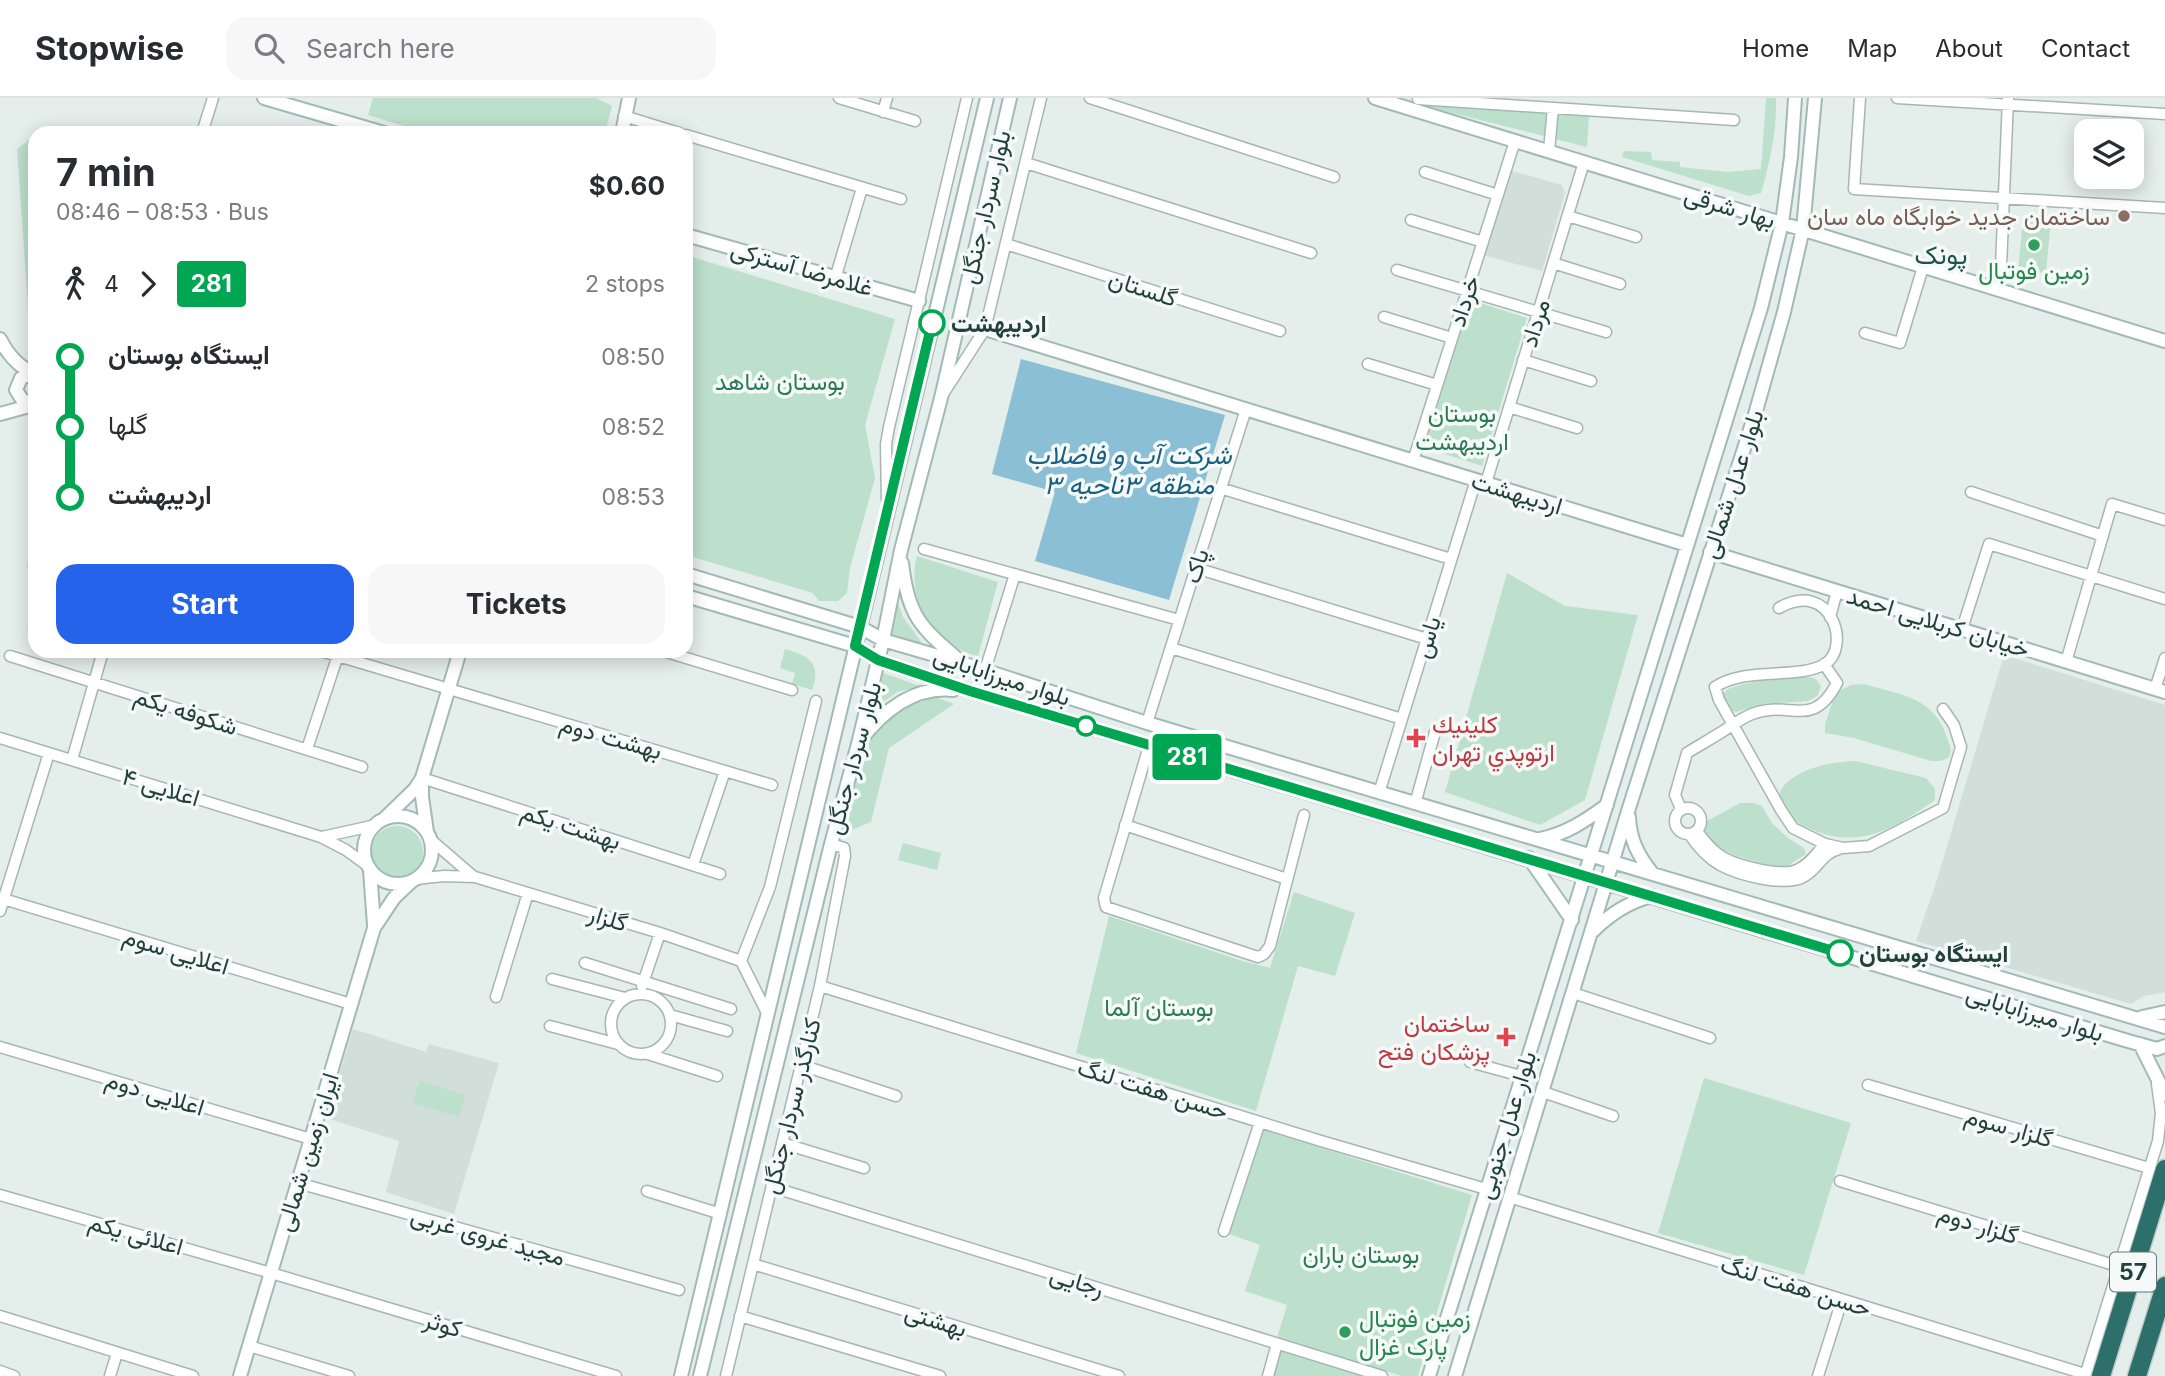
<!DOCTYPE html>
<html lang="en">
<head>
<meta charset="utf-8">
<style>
	:root { --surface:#fff; --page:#f7f7f7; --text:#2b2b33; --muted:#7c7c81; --line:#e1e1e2; --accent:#2563eb }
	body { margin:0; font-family:Inter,Vazirmatn,sans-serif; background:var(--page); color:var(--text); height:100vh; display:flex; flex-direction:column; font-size:26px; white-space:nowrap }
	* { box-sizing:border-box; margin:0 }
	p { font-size:23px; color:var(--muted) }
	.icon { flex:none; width:38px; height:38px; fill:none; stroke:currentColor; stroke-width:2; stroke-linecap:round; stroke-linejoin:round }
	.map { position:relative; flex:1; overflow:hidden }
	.sheet { position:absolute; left:28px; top:28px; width:665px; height:532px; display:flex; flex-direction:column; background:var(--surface); border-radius:21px; box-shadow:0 4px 18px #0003 }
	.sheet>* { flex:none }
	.badge { padding:0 14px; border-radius:5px; font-size:24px; line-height:46px }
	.buttons { position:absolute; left:2074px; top:21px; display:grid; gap:14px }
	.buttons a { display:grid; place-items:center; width:70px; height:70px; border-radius:14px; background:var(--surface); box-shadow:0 4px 18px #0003; font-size:35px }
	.map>.badge { position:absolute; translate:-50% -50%; box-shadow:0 0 0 4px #fff }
	.legs { display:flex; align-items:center; gap:10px; height:77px; padding:0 28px; font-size:23px }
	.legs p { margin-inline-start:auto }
	.summary { display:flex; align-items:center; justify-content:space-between; height:119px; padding:0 28px }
	h1 { font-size:38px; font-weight:700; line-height:52px }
	.action { display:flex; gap:14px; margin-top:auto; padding:14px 28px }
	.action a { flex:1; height:80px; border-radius:21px; background:var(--accent); color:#fff; font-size:28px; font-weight:700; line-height:80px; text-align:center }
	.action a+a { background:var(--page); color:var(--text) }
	ul { padding:0 28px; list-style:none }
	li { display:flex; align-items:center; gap:24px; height:70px; font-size:26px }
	li i { display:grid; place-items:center; width:10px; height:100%; margin:0 9px; background:currentColor }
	li i::after { content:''; width:18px; height:18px; margin:-9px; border:5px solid; border-radius:50%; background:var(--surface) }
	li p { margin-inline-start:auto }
	li:first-child i { background:linear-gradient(#0000 50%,currentColor 0) }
	li:last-child i { background:linear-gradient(currentColor 50%,#0000 0) }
	header { display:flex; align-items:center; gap:42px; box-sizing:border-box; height:98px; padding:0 35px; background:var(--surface); border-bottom:2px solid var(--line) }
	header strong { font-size:33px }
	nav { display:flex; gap:38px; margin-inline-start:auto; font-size:24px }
	.search { width:490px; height:63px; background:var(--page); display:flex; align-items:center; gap:18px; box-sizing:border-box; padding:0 24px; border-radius:21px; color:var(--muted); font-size:26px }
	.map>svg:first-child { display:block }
</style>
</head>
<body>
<header>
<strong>Stopwise</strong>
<div class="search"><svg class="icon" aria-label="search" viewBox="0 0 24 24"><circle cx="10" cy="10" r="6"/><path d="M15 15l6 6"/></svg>Search here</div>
<nav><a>Home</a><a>Map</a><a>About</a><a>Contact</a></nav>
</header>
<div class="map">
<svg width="2165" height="1278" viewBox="0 0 2165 1278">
	<rect width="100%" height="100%" fill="#e4eeeb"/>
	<path fill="#d2deda" d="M1512,73L1562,87L1565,95L1542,173L1483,157L1506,79Z
		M2004,557L2165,607V894L2144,898L2131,906L1916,843L1937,782Z
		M353,931L426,954L429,946L499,965L454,1116L386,1094L399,1043L326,1020Z"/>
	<path fill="#bce0cb" d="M373,0H596L612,8L605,35H427L368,17Z
		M1766,0H1776C1777,32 1770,64 1761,95L1749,98L1622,59L1624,53L1651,54L1652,62L1680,64V69L1728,74L1761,71Z
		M1427,5L1589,17L1587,49L1425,8Z
		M29,42L35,44V253L31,251L17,51Z
		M2023,119L2051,120L2046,175L2018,174Z
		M686,157L895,221L865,327L875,380L850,470L847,495L838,503H819L813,495L686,457Z
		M1471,202L1527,220L1482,368L1423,349Z
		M917,458L998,484L978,558C935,548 905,502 917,458Z
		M1507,475L1565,508L1638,517L1585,702L1540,727L1445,694Z
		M897,502L903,519L925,549L889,540Z
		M785,551C809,558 822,565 812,592L792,586L795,575L780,570Z
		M883,575L920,588L897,594L872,612Z
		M1799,579C1809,579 1817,578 1821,589L1817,598L1808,603L1765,606L1736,614L1730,612L1723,600L1724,595L1728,591L1740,587L1773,580Z
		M1864,586C1900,597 1934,598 1947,640C1950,648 1953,653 1948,660L1940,663H1931L1854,640L1825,635V627L1835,595L1851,587Z
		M935,599L954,606L889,650L871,724L844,735L864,647L887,621L905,609Z
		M1855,663L1926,680L1935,691V702C1896,729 1861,752 1813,732C1793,723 1789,719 1778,700C1785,671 1831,664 1855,663Z
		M1740,705H1754L1762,708L1772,725L1788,740L1804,750L1806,756L1784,770C1764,766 1705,754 1702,731L1707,723Z
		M371 754a26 26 0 1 1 52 0a26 26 0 1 1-52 0Z
		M903,745L941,755L937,772L898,762Z
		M1294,794L1355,815L1335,878L1298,868L1256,1013L1076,955L1109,818L1239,862L1270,870Z
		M1704,980L1851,1025L1804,1177L1658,1135Z
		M420,983L465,997L459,1019L412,1005Z
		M1264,1032L1472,1097L1418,1278H1402L1277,1240L1287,1207L1245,1193L1260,1147L1229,1136Z
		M1280,1251L1367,1278H1272Z"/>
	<path fill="#8abfd5" d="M1021,261L1225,317L1169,502L1035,463L1055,394L992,376Z"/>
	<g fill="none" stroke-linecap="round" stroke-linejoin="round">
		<defs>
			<path id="street" d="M839,0L915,23
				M1090,0L1334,79
				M1860,0L1854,91L2165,110
				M1897,0L2165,16
				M1418,1L1734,22
				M883,14L887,0
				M624,18L679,35
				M202,35L213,0
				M686,37L901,101
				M1549,53L1553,10
				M1026,65L1311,155
				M1425,74L1498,97
				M1568,118L1636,139
				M1411,122L1483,144
				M1006,146L1280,233
				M1553,165L1620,186
				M1397,172L1606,234
				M835,181L862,90
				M2000,193L2008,1
				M1384,219L1452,240
				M1865,235L1900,245L1923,169
				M1523,262L1591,283
				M1368,266L1437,287
				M943,296L985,231L1041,0
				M1509,309L1577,330
				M1413,363L1515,43
				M1486,385L1584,64
				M1220,390L1451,461
				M1971,394L2103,438
				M887,403L886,346L889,329L967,0
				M924,451L1179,522
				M34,468H35
				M1196,470L1427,541
				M1779,510C1831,480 1852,549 1825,566C1798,582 1747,568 1715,589L1719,602L1781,712L1793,730L1825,746L1843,750L1869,748L1943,710L1961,649L1954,627L1943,611
				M1830,519L1837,493
				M1962,531L1989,446L2165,501
				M1171,550L1402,621
				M321,553L772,687
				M663,553L792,592
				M10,558L362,669
				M2066,564L2112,406L2165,422
				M987,566L1015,476
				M2155,591L2165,560
				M1147,625L1246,311
				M0,640L321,739L346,752L368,768
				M1149,648L1104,800L1106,809L1258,859L1264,856L1270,848L1304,717
				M307,651L339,554
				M72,662L103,553
				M422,680L720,776
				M1379,695L1476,382
				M1415,706L1435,634
				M1675 723a13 13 0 1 1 26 0a13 13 0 1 1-26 0Z
				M1681,711L1675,697L1687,655C1696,649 1706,644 1715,638C1728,631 1739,621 1752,616C1790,601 1812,633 1837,585L1824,566
				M1125,727L1287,781
				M1697,733C1704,743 1712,753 1724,760C1739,768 1781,779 1797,772C1809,767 1817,755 1825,746
				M1689,736C1697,748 1706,759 1720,767C1739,777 1786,790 1805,778C1820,769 1821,756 1839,751
				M322,739L376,727
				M430,741L474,779
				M693,767L725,673
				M415,781L444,778L475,779L660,835L741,863
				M0,800L351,906
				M0,813L49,655
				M585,865L731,911
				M552,881L625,900
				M642,888L660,835
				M820,888L1321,1043L1486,1091
				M1573,895L1710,940
				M611 926a30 30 0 1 1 60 0a30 30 0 1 1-60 0Z
				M496,899L528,795
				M670,917L727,933
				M768,917L741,863L770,789L816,603
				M550,928L618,946
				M0,949L311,1041
				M648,956L717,978
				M1470,964L1521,978
				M801,967L896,998
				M1868,987L2149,1070
				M1543,994L1613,1018
				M782,1045L864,1070
				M1840,1083L2117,1168
				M298,1085L679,1192
				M772,1089L1382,1278
				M647,1093L721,1116
				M0,1097L271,1175L616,1278
				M1509,1099L2085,1276
				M1224,1133L1260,1024
				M753,1166L1119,1278
				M0,1218L193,1278
				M740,1218L940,1278
				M249,1248L349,1278
				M0,1273L14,1278
				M110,1278L117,1255
				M726,1278L820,888L845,758L844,750L831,746
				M1268,1278L1277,1246
				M1818,1278L1842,1202
				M2085,1278L2158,1043L2161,1015L2157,986"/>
			<path id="secondary" d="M264,0L384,35
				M1375,0L2165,243
				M622,35L629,0
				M686,137L919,203
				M985,231L1687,447
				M0,241C8,257 18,269 35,276
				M35,279L29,277L21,280L16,292L23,303L35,304
				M0,316L33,307
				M1710,454L2165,594
				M902,465C908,518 920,529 959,562
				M686,476L860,529L883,542L962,565L1147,625L2165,929
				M686,498L855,548L878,562L970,593L2128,943L2157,951L2165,948
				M860,643C883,613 913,588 953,592
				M422,681V699L427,734
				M364 752a34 34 0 1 1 68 0a34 34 0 1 1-68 0Z
				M1629,719C1630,742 1638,757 1652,775
				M384,721L415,691L422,680L460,553
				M1540,741C1566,736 1585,723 1607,707
				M1529,760L1572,822
				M370,772L374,827
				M1593,833C1610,816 1628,804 1652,798
				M2142,919L2165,914
				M2140,946L2165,996
				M240,1278L374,830L394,800L412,783
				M681,1278L987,0
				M700,1278L831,746L858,646L883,542L901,452L941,300L1010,0
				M1429,1278C1538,922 1652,566 1761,210L1782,125L1791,59L1795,0
				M1455,1278L1629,710L1756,313L1784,214L1803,131L1815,0"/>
			<path id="highway" d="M2101,1278L2165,1071
				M2137,1278L2165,1188"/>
		</defs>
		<use href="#street" stroke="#a6b7b3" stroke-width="13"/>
		<use href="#secondary" stroke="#a2bab5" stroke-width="16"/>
		<use href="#highway" stroke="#c1cac9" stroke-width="21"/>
		<use href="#street" stroke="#fff" stroke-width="10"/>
		<use href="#secondary" stroke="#fff" stroke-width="12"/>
		<use href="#highway" stroke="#2c6f6b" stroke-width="18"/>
	</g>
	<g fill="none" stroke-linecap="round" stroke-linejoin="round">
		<defs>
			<path id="line-1" d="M932,225L855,548L878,562L970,593L1840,855"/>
		</defs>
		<use href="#line-1" stroke="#fff" stroke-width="16"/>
		<use href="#line-1" stroke="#00a651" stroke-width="10"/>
	</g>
	<circle fill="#8d6e63" stroke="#f5faf8" stroke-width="2.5" cx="2124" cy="118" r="7"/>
	<g fill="#2e9e5b" stroke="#f5faf8" stroke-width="2.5">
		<circle cx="2034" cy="147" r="7"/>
		<circle cx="1345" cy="1234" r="7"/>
	</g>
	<g fill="#fff" stroke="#00a651" stroke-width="3.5">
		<circle cx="932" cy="225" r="12"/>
		<circle cx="1086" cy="628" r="9"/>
		<circle cx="1840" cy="855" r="12"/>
	</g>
	<g fill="#e0444e" stroke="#f5faf8" stroke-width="2.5">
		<path d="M1412.5 629.5h7v7h7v7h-7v7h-7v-7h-7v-7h7z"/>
		<path d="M1502.5 928.5h7v7h7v7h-7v7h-7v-7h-7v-7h7z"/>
	</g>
	<g text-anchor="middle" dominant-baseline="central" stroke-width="7" stroke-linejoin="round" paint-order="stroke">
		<rect fill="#f5faf8" stroke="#617875" stroke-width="2" x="2110" y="1154.5" width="46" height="39" rx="5"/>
		<g font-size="23" font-weight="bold" fill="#22413d">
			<text x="2133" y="1174">57</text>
		</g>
		<g font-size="24" fill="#22413d" stroke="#f5faf8">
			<text transform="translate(985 109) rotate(-77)">بلوار سردار جنگل</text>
			<text transform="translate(1730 109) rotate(17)">بهار شرقی</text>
			<text transform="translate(802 170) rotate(16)">غلامرضا آسترکی</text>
			<text transform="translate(1143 190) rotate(18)">گلستان</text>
			<text transform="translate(1464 203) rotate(-72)">خرداد</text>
			<text transform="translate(1535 225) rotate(-73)">مرداد</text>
			<text transform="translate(1732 386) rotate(-72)">بلوار عدل شمالی</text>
			<text transform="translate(1517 395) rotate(17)">اردیبهشت</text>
			<text transform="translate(1196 468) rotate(-73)">پاک</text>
			<text transform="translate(1938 524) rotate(17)">خیابان کربلایی احمد</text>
			<text transform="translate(1427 539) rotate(-73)">یاس</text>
			<text transform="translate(1002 578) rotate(18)">بلوار میرزابابایی</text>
			<text transform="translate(186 613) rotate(18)">شکوفه یکم</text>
			<text transform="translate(611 639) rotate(16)">بهشت دوم</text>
			<text transform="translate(853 660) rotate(-75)">بلوار سردار جنگل</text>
			<text transform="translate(161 689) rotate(17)">اعلایی ۴</text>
			<text transform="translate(571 728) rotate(18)">بهشت یکم</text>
			<text transform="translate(608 820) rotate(17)">گلزار</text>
			<text transform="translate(176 853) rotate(17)">اعلایی سوم</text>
			<text transform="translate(2035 915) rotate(17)">بلوار میرزابابایی</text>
			<text transform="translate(1153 991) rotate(17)">حسن هفت لنگ</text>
			<text transform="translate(155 995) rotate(17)">اعلایی دوم</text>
			<text transform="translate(791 1008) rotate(-76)">کنارگذر سردار جنگل</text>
			<text transform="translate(1506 1027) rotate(-73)">بلوار عدل جنوبی</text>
			<text transform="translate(2009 1029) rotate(16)">گلزار سوم</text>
			<text transform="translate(307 1054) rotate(-73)">ایران زمین شمالی</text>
			<text transform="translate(1978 1126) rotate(17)">گلزار دوم</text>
			<text transform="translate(136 1136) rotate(16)">اعلائی یکم</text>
			<text transform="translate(488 1138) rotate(16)">مجید غروی غربی</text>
			<text transform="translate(1077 1183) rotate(17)">رجایی</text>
			<text transform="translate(1796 1188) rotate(17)">حسن هفت لنگ</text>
			<text transform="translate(936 1222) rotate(17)">بهشتی</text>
			<text transform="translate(443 1226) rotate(17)">کوثر</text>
		</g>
		<g font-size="24" fill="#785e54" stroke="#f5faf8" text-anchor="end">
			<text x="2110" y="118">ساختمان جدید خوابگاه ماه سان</text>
		</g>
		<g font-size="24" fill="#27864d" stroke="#f5faf8">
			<text x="2034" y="172">زمین فوتبال</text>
			<text x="1359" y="1220" text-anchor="start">زمین فوتبال<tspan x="1359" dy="28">پارک غزال</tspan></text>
		</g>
		<g font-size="24" font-weight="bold" fill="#22413d" stroke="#f5faf8" text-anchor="start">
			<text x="951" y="225">اردیبهشت</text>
			<text x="1859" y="855">ایستگاه بوستان</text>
		</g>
		<g font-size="24" fill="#2a7a55" stroke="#f5faf8">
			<text x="780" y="283">بوستان شاهد</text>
			<text x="1462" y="315">بوستان<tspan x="1462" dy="28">اردیبهشت</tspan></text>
			<text x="1159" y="909">بوستان آلما</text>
			<text x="1361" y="1156">بوستان باران</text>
		</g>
		<g font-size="24" fill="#be3a42" stroke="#f5faf8" text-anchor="start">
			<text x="1432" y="626">كلينيك<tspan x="1432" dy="28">ارتوپدي تهران</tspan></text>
			<text x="1490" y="925" text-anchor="end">ساختمان<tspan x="1490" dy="28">پزشکان فتح</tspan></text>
		</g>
		<g font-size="26" fill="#1d544f" stroke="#f5faf8">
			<text x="1941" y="156">پونک</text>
		</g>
		<g font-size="26" font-style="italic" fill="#186081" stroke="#f5faf8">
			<text x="1129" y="356">شرکت آب و فاضلاب<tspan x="1129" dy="30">منطقه ۳ناحیه ۳</tspan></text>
		</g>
	</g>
</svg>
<div class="buttons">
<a><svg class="icon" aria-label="layers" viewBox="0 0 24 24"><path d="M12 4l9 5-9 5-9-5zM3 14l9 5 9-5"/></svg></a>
</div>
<b class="badge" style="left:1187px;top:659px;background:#00a651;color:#fff">281</b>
<section class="sheet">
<div class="summary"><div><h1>7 min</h1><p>08:46 – 08:53 · Bus</p></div><b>$0.60</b></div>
<div class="legs"><svg class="icon" aria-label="walk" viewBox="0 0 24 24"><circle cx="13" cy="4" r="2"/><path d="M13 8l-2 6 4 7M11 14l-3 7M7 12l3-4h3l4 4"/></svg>4<svg class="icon" aria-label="forward" viewBox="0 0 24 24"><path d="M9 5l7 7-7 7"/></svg><b class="badge" style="background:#00a651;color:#fff">281</b><p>2 stops</p></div>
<ul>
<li><i style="color:#00a651"></i><b>ایستگاه بوستان</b><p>08:50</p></li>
<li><i style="color:#00a651"></i><span>گلها</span><p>08:52</p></li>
<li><i style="color:#00a651"></i><b>اردیبهشت</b><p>08:53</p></li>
</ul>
<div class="action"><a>Start</a><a>Tickets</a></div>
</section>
</div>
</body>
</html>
